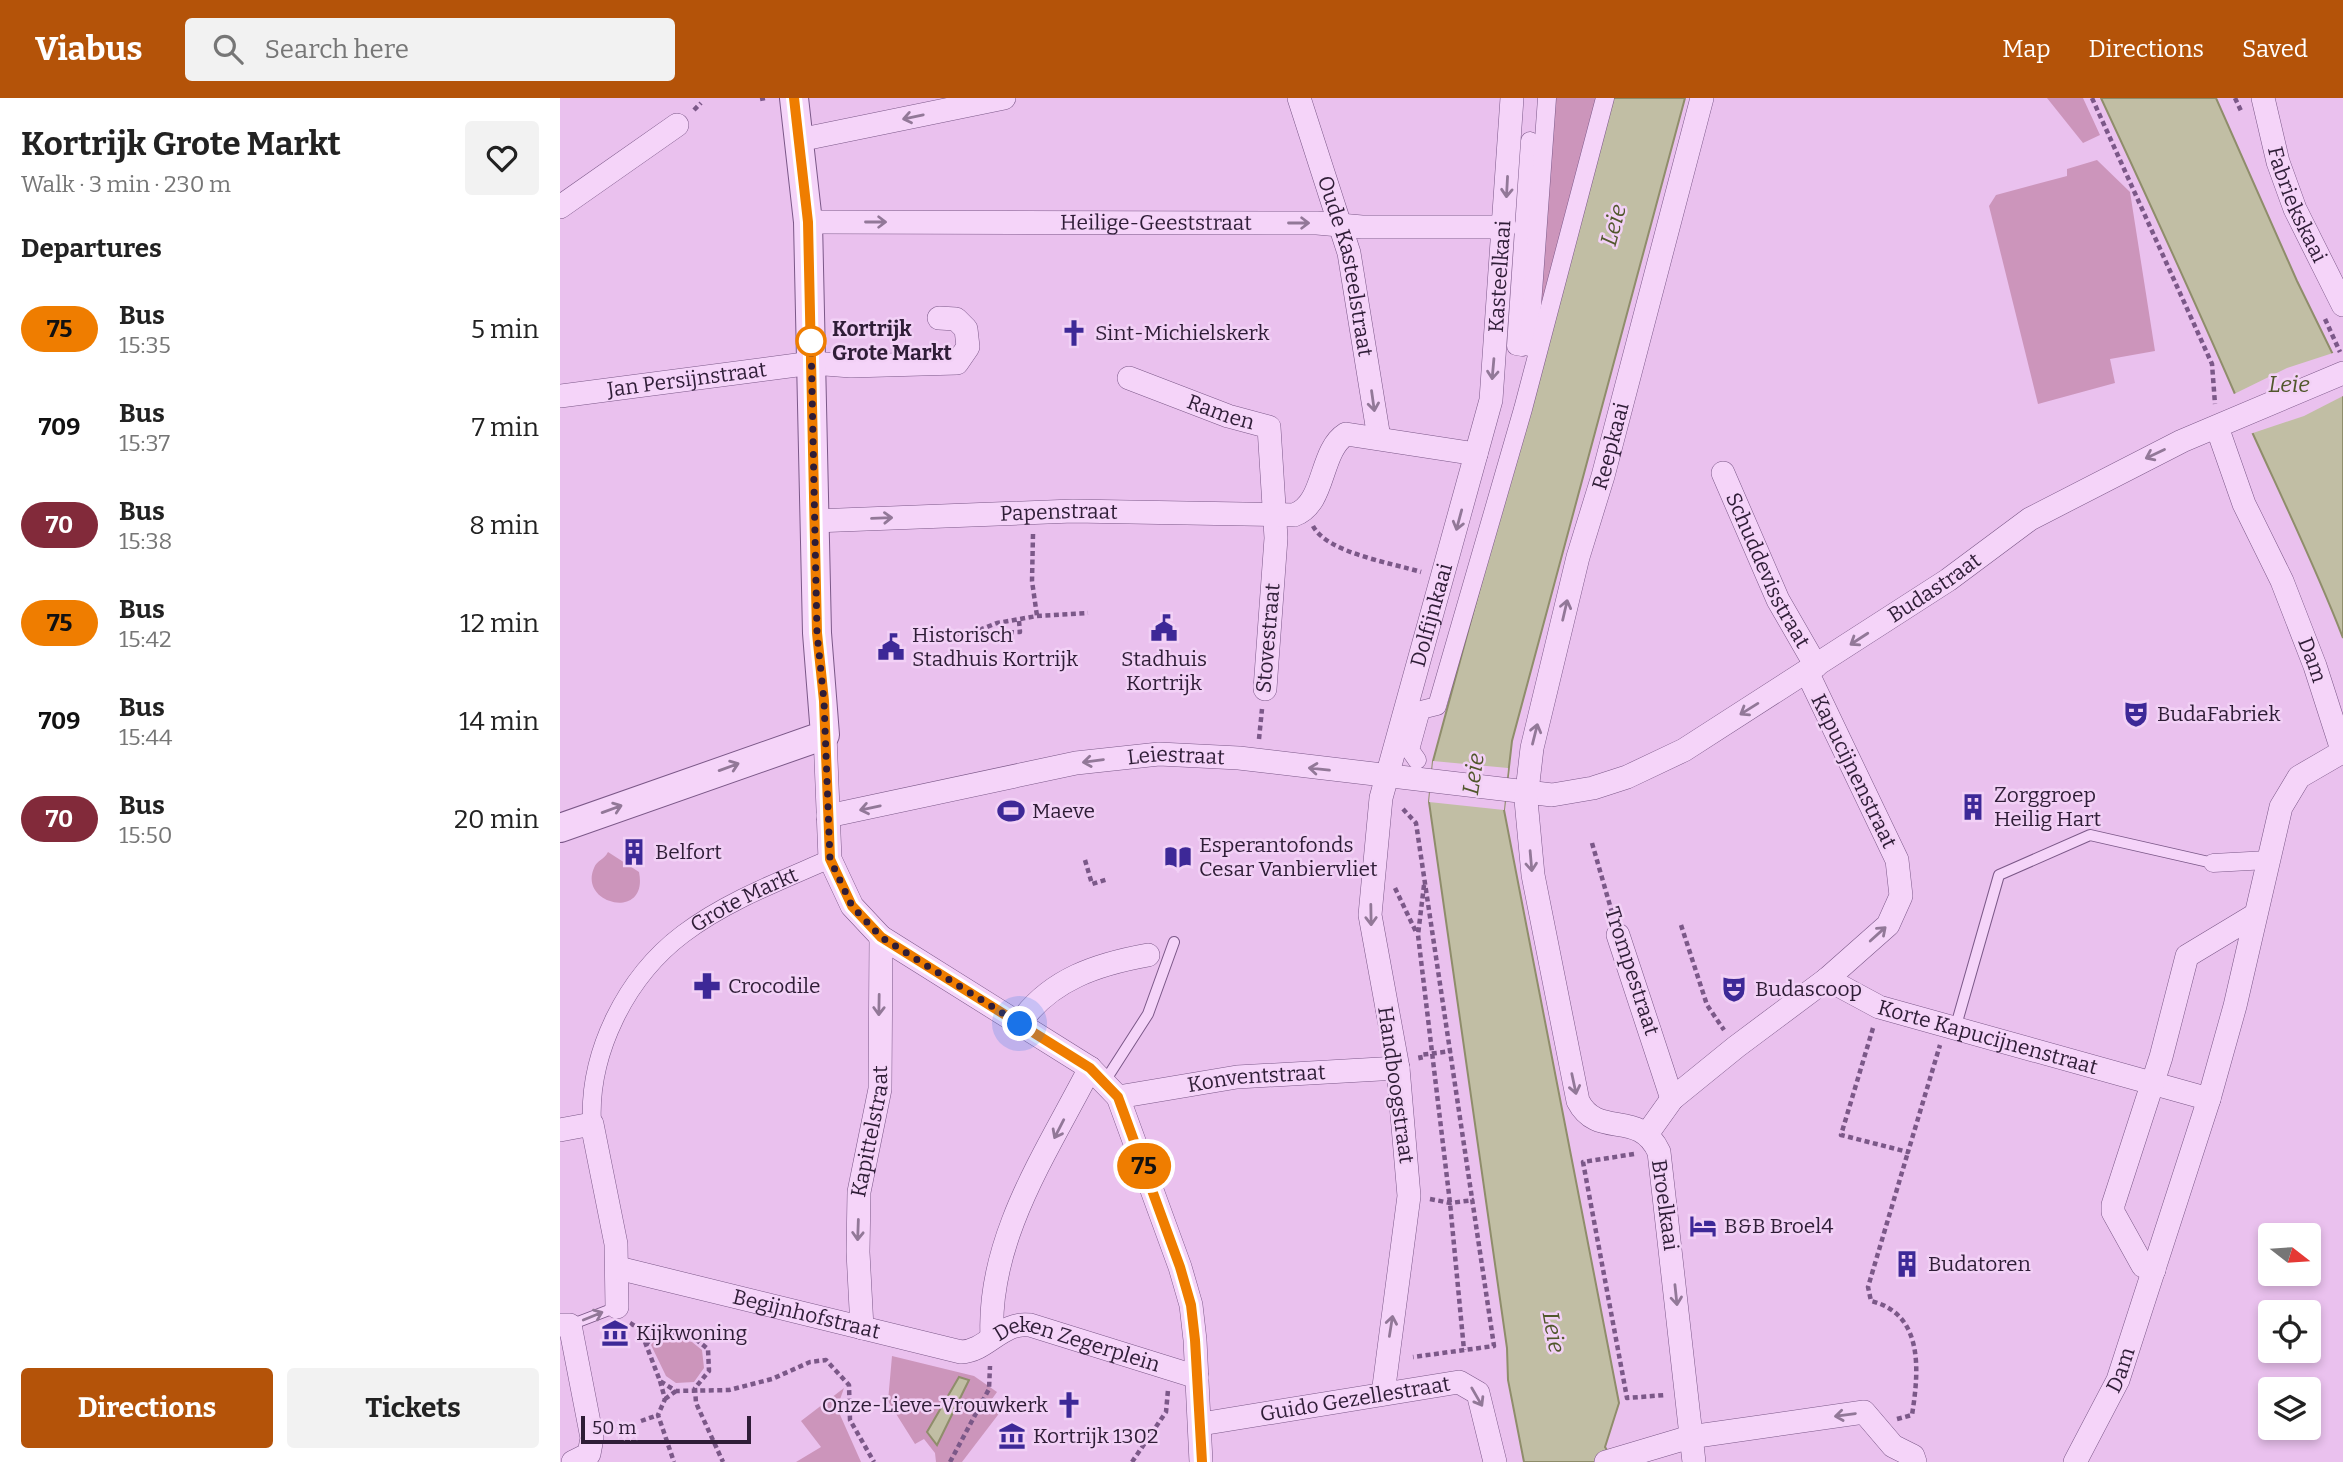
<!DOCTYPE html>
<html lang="en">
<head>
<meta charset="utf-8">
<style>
	:root { --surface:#fff; --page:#f2f2f2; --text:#222; --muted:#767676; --accent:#b45309 }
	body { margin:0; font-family:Bitter,serif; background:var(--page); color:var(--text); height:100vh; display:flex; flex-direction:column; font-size:26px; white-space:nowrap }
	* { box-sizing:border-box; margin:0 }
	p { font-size:23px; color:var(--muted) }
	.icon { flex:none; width:38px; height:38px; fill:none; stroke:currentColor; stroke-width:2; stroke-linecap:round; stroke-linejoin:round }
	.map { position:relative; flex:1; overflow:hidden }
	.panel { display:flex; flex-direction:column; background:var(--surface); width:560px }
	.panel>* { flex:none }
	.badge { padding:0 14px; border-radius:23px; font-size:24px; line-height:46px }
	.needle { width:46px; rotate:107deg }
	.tools { position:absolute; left:1698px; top:1125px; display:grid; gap:14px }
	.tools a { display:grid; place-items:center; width:63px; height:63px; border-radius:7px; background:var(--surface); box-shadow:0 4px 10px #0003; font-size:35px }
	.scale { position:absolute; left:21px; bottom:18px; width:170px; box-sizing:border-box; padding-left:7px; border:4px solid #2f1d37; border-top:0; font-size:19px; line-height:24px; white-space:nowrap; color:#2f1d37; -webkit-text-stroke:5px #f2d1f6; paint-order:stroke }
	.you { position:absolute; width:35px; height:35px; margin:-18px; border:5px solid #fff; border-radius:50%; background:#1a73e8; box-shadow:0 0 0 10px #1a73e833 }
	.map>.badge { position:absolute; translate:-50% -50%; box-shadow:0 0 0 4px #fff }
	h2 { padding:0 21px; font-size:26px; line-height:63px }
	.round { display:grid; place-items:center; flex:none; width:74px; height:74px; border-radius:7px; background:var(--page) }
	.headline { display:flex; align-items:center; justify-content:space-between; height:119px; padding:0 21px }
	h1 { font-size:33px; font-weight:700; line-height:52px }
	.primary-button { display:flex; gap:14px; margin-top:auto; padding:14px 21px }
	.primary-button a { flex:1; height:80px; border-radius:7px; background:var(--accent); color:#fff; font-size:28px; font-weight:700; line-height:80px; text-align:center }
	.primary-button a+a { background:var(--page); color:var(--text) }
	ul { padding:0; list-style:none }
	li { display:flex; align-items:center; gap:21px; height:98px; padding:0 21px }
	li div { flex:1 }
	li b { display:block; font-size:26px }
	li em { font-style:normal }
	li .badge { min-width:77px; font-weight:700; text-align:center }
	header { display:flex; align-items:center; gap:42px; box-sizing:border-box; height:98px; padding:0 35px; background:var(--accent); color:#fff }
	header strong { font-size:33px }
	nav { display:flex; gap:38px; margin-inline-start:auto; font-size:24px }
	.search { width:490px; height:63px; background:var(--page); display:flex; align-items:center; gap:18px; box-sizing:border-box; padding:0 24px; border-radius:7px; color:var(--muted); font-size:26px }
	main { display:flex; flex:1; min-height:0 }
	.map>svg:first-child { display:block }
</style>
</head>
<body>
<header>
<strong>Viabus</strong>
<div class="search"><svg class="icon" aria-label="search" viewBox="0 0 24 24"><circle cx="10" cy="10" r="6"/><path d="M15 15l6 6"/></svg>Search here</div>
<nav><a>Map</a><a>Directions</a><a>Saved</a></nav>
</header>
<main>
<section class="panel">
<div class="headline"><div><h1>Kortrijk Grote Markt</h1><p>Walk · 3 min · 230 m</p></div><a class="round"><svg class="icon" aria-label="heart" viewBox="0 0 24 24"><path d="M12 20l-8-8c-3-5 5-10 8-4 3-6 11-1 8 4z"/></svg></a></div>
<h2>Departures</h2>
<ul>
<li><span class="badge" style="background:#ef7d00;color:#111">75</span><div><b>Bus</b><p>15:35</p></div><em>5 min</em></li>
<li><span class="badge" style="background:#fff;color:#111">709</span><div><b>Bus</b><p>15:37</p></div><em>7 min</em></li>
<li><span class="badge" style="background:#822a3a;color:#fff">70</span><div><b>Bus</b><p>15:38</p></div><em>8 min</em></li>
<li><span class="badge" style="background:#ef7d00;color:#111">75</span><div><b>Bus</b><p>15:42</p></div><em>12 min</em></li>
<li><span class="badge" style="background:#fff;color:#111">709</span><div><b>Bus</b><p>15:44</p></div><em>14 min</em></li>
<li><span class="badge" style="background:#822a3a;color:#fff">70</span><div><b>Bus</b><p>15:50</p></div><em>20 min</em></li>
</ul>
<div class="primary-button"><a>Directions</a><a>Tickets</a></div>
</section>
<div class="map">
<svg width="1783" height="1364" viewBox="0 0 1783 1364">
	<rect width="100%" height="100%" fill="#eac1ee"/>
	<path fill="#cc95bb" d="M988,0H1041L975,246Z
		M1487,0H1523L1540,37L1523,45Z
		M1537,62L1570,94L1595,253L1550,261L1555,285L1478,306L1429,108L1436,97L1507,78V71Z
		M48,754L79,774C89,823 18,807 34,770C37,762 44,762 48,754Z
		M99,1237L132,1244L142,1252L144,1270L134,1284L116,1285L106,1278L91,1247Z
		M332,1258L414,1278L437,1294L432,1301L444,1309L402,1364H376L375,1355L364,1341L355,1346L328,1303Z
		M284,1290L277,1310L301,1364H236L261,1349L241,1323Z"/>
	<path fill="#c1bea4" stroke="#8f8d6b" stroke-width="2" d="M1052,0H1125L952,643L944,712L1059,1305L1045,1349L1055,1364H964L948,1282L947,1250L869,704L873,663Z
		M1541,0H1656L1737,183L1783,277V540C1751,457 1711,378 1675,296C1632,197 1587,99 1541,0Z
		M399,1279L409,1282L377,1347L367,1334Z"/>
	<path fill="#eac1ee" d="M1776,254L1783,269V298L1744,318L1690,336L1672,297L1727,270Z
		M873,663L948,670L944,712L869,704Z"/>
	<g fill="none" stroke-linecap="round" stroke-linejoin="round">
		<defs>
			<path id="service" d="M1395,931L1439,777L1530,737L1653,765
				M545,983L588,916L614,844
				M10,1227L57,1209"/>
			<g id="pedestrian">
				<path d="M962,249L956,248L970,43"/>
				<path d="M974,249H969L987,0"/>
				<path d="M857,662L850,652L861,612L877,608L963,311L1045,0"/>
				<path d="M1653,765L1708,762"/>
				<path id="s1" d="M32,1026C28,955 66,879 123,836C167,803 220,783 270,761"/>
			</g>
			<g id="minor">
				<path id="s2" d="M739,0L789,155L819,340"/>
				<path id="s3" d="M1703,0L1718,64L1735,111L1783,207"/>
				<path d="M239,42L444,0"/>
				<path d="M0,109L117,27"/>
				<path id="s4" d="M248,124L757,125L802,129H945"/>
				<path id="s5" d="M569,280L668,318L709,329L716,440L705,591"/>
				<path id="s6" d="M0,298L252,265L291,268L397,265L408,249L406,231L396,221L379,220"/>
				<path id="s7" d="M1657,329L1684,406L1722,483L1755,568L1783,655"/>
				<path id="s8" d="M1163,375L1218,502L1256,568"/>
				<path id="s9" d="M254,423L513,413L734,417C766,406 759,353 786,336L916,356"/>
				<path d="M265,637L270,761L292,808L321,839L530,970L558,999L620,1169L631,1207L635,1242L641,1364"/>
				<path id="s10" d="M268,718L516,665L599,656L679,660L992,697L1033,690L1067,679L1124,652L1388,482L1470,421L1622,343L1783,275"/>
				<path d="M1058,837L1112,1001"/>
				<path id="s11" d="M1267,881L1319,909L1649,1001"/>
				<path d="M459,926C490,881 538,866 588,857"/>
				<path id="s12" d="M558,999L677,979L838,970"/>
				<path d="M0,1032L32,1026L56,1146L57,1209"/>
				<path d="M1087,1036L1112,1001L1176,949L1267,881L1328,827L1341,798L1337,762L1247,574"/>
				<path id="s13" d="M58,1170L401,1254C427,1253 442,1223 470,1227L637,1279"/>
				<path d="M1594,1172L1583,1168L1553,1114V1107L1601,959L1627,858L1695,817"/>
				<path d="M0,1227H10L32,1340L29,1356L13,1364"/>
				<path id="s14" d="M302,1230L298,1154L299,1094L320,991L321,839"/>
				<path d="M432,1239C427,1141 487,1054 530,970"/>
				<path id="s15" d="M823,1296L849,1098L838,970L810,817L821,700L931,302L952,0"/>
				<path id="s16" d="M641,1326L899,1284L918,1295L935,1364"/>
				<path d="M1046,1364L1130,1339L1304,1314L1333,1348L1353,1358L1355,1364"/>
				<path id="s17" d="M1134,1364L1099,1054C1079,1010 1038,1042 1018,1003L973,777L966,702L972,650L1018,459L1043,378L1142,0"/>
				<path id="s18" d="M1515,1364L1558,1282L1649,1001L1675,908L1721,709L1739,679L1782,654"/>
			</g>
			<path id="tertiary" d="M0,730L265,637L257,535L248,124L234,0"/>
		</defs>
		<use href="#service" stroke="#7b5888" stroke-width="12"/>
		<use href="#pedestrian" stroke="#7b5888" stroke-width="19"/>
		<use href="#minor" stroke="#7b5888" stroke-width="24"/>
		<use href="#tertiary" stroke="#7b5888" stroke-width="30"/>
		<path stroke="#7b5888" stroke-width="4.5" stroke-dasharray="5 3.5" stroke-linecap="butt" d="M1532,0L1652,266L1655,306
			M1675,0L1682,15
			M200,1L205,0
			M134,12L141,5
			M1765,221L1780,254
			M753,428C767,455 832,465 861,474
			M473,436L472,483L477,518
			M415,535L460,534L459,523
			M369,539L414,534L437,525L477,518L528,515
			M699,641L702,611
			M843,711L856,725L934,1248L853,1259
			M1032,745L1053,818
			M525,762L532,786L548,781
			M864,787L858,837L890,1105L904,1252
			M835,790L857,836
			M1121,827L1147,907L1164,932
			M1313,930L1281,1037L1348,1054L1380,947
			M861,962L860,957L892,953
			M1074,1056L1023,1064L1067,1300L1106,1297
			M870,1101L890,1105L914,1102
			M70,1225L80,1231L100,1283L116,1293L169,1292L212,1281L250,1264L266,1262L289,1287L290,1322L314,1364
			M80,1231H98
			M86,1247L98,1231L133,1239L148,1251L149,1273L135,1290L136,1305L163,1364
			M100,1283L105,1301L98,1317L114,1364
			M105,1301L116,1293
			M1337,1321L1352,1317C1359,1273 1364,1216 1311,1203L1308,1189L1348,1054
			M81,1323L98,1317
			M390,1364L429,1291L430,1268
			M572,1364L606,1314L608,1292"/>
		<use href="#service" stroke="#f5d4f9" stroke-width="10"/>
		<use href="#pedestrian" stroke="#f5d4f9" stroke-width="18"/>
		<use href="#minor" stroke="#f5d4f9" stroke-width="23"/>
		<use href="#tertiary" stroke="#f5d4f9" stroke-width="28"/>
	</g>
	<defs><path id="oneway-shaft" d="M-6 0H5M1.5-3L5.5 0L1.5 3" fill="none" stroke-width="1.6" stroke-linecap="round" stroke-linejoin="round" transform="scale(1.75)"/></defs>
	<g stroke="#927898">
		<use href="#oneway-shaft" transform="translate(353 19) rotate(168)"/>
		<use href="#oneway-shaft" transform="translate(947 89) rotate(93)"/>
		<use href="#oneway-shaft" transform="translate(316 124)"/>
		<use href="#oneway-shaft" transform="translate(739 125)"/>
		<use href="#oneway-shaft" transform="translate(933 271) rotate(95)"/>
		<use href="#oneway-shaft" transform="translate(813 303) rotate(82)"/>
		<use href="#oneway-shaft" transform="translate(1595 356) rotate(155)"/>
		<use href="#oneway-shaft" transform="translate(322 420) rotate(-2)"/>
		<use href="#oneway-shaft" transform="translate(899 422) rotate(105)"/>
		<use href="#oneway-shaft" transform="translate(1005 512) rotate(-77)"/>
		<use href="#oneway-shaft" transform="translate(1299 541) rotate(147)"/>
		<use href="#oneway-shaft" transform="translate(1189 611) rotate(148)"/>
		<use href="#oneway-shaft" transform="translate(975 636) rotate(-76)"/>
		<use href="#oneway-shaft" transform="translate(533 663) rotate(172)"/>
		<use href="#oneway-shaft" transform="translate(169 669) rotate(-20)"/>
		<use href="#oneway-shaft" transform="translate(759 671) rotate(-174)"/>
		<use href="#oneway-shaft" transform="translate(310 710) rotate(168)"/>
		<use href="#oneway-shaft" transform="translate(52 711) rotate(-20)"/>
		<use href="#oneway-shaft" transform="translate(971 763) rotate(85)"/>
		<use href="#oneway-shaft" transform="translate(811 817) rotate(89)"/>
		<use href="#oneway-shaft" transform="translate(1318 836) rotate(-42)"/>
		<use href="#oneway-shaft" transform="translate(319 907) rotate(91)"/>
		<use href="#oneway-shaft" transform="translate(1014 986) rotate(78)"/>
		<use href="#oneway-shaft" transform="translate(499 1031) rotate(117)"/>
		<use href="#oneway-shaft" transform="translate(298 1132) rotate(92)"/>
		<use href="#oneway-shaft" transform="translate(1116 1197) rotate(84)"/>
		<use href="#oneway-shaft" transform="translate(33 1218) rotate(-22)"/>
		<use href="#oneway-shaft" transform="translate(831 1228) rotate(-81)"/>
		<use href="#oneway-shaft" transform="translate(917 1299) rotate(60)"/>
		<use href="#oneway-shaft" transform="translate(1285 1317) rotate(172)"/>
	</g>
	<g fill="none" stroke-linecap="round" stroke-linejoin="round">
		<defs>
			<path id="line" d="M234,0L248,124L257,535L264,603L270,761L292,808L321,839L530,970L558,999L620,1169L631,1207L635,1242L642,1364"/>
		</defs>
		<use href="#line" stroke="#fff" stroke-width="16"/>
		<use href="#line" stroke="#ef7d00" stroke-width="10"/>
		<path stroke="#2f1d37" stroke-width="7" stroke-dasharray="0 12.6" d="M251,243L257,535L264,603L270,761L292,808L321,839L460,926"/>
	</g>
	<defs>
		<symbol id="church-bare" viewBox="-9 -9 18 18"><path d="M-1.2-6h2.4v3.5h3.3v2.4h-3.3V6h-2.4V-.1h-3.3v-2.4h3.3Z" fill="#3d2897" stroke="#f2d1f6" stroke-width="2.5" paint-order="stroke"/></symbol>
		<symbol id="civic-bare" viewBox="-9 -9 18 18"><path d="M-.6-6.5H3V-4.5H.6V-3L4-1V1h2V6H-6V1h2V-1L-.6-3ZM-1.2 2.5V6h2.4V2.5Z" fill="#3d2897" stroke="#f2d1f6" stroke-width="2.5" paint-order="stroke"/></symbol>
		<symbol id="theatre-bare" viewBox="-9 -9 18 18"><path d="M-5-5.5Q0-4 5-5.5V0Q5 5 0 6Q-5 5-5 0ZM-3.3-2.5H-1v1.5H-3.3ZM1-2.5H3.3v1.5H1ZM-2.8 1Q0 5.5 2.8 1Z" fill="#3d2897" stroke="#f2d1f6" stroke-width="2.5" paint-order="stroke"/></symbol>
		<symbol id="building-bare" viewBox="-9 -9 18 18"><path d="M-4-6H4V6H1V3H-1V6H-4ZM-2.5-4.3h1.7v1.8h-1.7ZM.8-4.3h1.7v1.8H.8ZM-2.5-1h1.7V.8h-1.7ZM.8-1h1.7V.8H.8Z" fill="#3d2897" stroke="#f2d1f6" stroke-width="2.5" paint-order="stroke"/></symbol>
		<symbol id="stadium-bare" viewBox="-9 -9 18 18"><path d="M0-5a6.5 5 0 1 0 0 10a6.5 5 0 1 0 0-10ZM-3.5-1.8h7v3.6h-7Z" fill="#3d2897" stroke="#f2d1f6" stroke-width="2.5" paint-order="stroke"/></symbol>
		<symbol id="library-bare" viewBox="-9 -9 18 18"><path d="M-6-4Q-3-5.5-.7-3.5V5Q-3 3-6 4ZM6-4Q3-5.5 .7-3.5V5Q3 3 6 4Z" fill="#3d2897" stroke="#f2d1f6" stroke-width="2.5" paint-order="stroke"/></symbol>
		<symbol id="pharmacy-bare" viewBox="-9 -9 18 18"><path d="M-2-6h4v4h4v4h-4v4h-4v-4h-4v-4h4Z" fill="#3d2897" stroke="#f2d1f6" stroke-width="2.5" paint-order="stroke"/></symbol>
		<symbol id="hotel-bare" viewBox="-9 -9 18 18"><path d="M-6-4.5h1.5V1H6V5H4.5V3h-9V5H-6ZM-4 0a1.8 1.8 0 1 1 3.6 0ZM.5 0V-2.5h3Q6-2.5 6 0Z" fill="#3d2897" stroke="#f2d1f6" stroke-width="2.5" paint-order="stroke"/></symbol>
		<symbol id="museum-bare" viewBox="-9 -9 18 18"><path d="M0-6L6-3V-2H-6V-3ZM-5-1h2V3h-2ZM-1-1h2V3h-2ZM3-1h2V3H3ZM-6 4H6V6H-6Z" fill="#3d2897" stroke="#f2d1f6" stroke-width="2.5" paint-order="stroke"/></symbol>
	</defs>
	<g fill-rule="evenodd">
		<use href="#church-bare" x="495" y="216" width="38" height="38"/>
		<use href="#civic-bare" x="585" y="511" width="38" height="38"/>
		<use href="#civic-bare" x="312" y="530" width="38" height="38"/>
		<use href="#theatre-bare" x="1557" y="597" width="38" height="38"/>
		<use href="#building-bare" x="1394" y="690" width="38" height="38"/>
		<use href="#stadium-bare" x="432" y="694" width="38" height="38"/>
		<use href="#building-bare" x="55" y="735" width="38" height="38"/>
		<use href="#library-bare" x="599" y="740" width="38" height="38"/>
		<use href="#pharmacy-bare" x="128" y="869" width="38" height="38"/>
		<use href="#theatre-bare" x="1155" y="872" width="38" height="38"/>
		<use href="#hotel-bare" x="1124" y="1109" width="38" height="38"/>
		<use href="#building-bare" x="1328" y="1147" width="38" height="38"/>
		<use href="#museum-bare" x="36" y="1216" width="38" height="38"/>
		<use href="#church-bare" x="490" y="1288" width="38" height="38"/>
		<use href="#museum-bare" x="433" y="1319" width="38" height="38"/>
	</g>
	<circle fill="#fff" stroke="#ef7d00" stroke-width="3.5" cx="251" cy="243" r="14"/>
	<g text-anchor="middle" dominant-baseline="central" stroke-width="5" stroke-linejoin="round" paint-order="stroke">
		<g font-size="21" fill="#2f1d37" stroke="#f2d1f6">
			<text stroke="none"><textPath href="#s3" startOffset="112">Fabriekskaai</textPath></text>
			<text stroke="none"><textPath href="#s4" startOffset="348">Heilige-Geeststraat</textPath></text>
			<text stroke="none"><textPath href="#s2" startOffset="175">Oude Kasteelstraat</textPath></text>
			<text stroke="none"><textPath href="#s15" startOffset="1138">Kasteelkaai</textPath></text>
			<text stroke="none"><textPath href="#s6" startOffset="128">Jan Persijnstraat</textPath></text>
			<text stroke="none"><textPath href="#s5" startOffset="98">Ramen</textPath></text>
			<text stroke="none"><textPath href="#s17" startOffset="1083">Reepkaai</textPath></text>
			<text stroke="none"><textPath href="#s9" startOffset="245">Papenstraat</textPath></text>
			<text stroke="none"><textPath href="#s8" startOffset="107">Schuddevisstraat</textPath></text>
			<text stroke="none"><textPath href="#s10" startOffset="1171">Budastraat</textPath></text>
			<text stroke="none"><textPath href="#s15" startOffset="791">Dolfijnkaai</textPath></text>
			<text transform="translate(708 540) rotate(-85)">Stovestraat</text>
			<text stroke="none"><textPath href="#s7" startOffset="252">Dam</textPath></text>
			<text stroke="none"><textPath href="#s10" startOffset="354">Leiestraat</textPath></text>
			<text transform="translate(1294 673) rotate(64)">Kapucijnenstraat</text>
			<text stroke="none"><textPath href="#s1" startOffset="289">Grote Markt</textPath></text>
			<text transform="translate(1072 873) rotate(72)">Trompestraat</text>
			<text stroke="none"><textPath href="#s11" startOffset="172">Korte Kapucijnenstraat</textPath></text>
			<text stroke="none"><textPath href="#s12" startOffset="140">Konventstraat</textPath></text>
			<text transform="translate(836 987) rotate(82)">Handboogstraat</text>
			<text stroke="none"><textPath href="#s14" startOffset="198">Kapittelstraat</textPath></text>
			<text transform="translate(1105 1107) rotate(82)">Broelkaai</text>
			<text stroke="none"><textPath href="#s13" startOffset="194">Begijnhofstraat</textPath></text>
			<text stroke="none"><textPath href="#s13" startOffset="478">Deken Zegerplein</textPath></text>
			<text stroke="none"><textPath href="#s18" startOffset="103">Dam</textPath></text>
			<text stroke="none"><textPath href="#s16" startOffset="156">Guido Gezellestraat</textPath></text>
		</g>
		<g font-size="21" font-weight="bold" fill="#2f1d37" stroke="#f2d1f6" text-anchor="start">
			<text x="272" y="231">Kortrijk<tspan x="272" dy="24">Grote Markt</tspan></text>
		</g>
		<g font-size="21" fill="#2f1d37" stroke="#f2d1f6" text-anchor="start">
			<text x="535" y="235">Sint-Michielskerk</text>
			<text x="352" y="537">Historisch<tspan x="352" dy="24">Stadhuis Kortrijk</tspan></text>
			<text x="604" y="561" text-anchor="middle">Stadhuis<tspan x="604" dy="24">Kortrijk</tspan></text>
			<text x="1597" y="616">BudaFabriek</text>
			<text x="1434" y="697">Zorggroep<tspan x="1434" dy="24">Heilig Hart</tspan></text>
			<text x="472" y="713">Maeve</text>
			<text x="639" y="747">Esperantofonds<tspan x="639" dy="24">Cesar Vanbiervliet</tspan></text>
			<text x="95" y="754">Belfort</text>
			<text x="168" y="888">Crocodile</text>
			<text x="1195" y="891">Budascoop</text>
			<text x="1164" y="1128">B&amp;B Broel4</text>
			<text x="1368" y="1166">Budatoren</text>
			<text x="76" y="1235">Kijkwoning</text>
			<text x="488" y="1307" text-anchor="end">Onze-Lieve-Vrouwkerk</text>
			<text x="473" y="1338">Kortrijk 1302</text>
		</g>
		<g font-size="23" font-style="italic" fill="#51572c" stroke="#f2d1f6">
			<text transform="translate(1053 127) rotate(-75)">Leie</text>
			<text x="1729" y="286">Leie</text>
			<text transform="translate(913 676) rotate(-81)">Leie</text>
			<text transform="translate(994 1234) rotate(80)">Leie</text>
		</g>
	</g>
</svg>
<div class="tools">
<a><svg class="needle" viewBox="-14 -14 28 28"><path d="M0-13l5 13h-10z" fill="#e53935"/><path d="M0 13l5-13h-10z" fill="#767676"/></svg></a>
<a><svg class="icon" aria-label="locate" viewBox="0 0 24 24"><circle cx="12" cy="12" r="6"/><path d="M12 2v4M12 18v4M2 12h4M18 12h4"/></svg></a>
<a><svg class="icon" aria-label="layers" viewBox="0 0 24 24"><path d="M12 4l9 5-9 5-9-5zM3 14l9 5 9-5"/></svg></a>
</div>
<div class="scale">50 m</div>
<div class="you" style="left:460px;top:926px"></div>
<b class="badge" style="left:584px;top:1068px;background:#ef7d00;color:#111">75</b>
</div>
</main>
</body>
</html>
